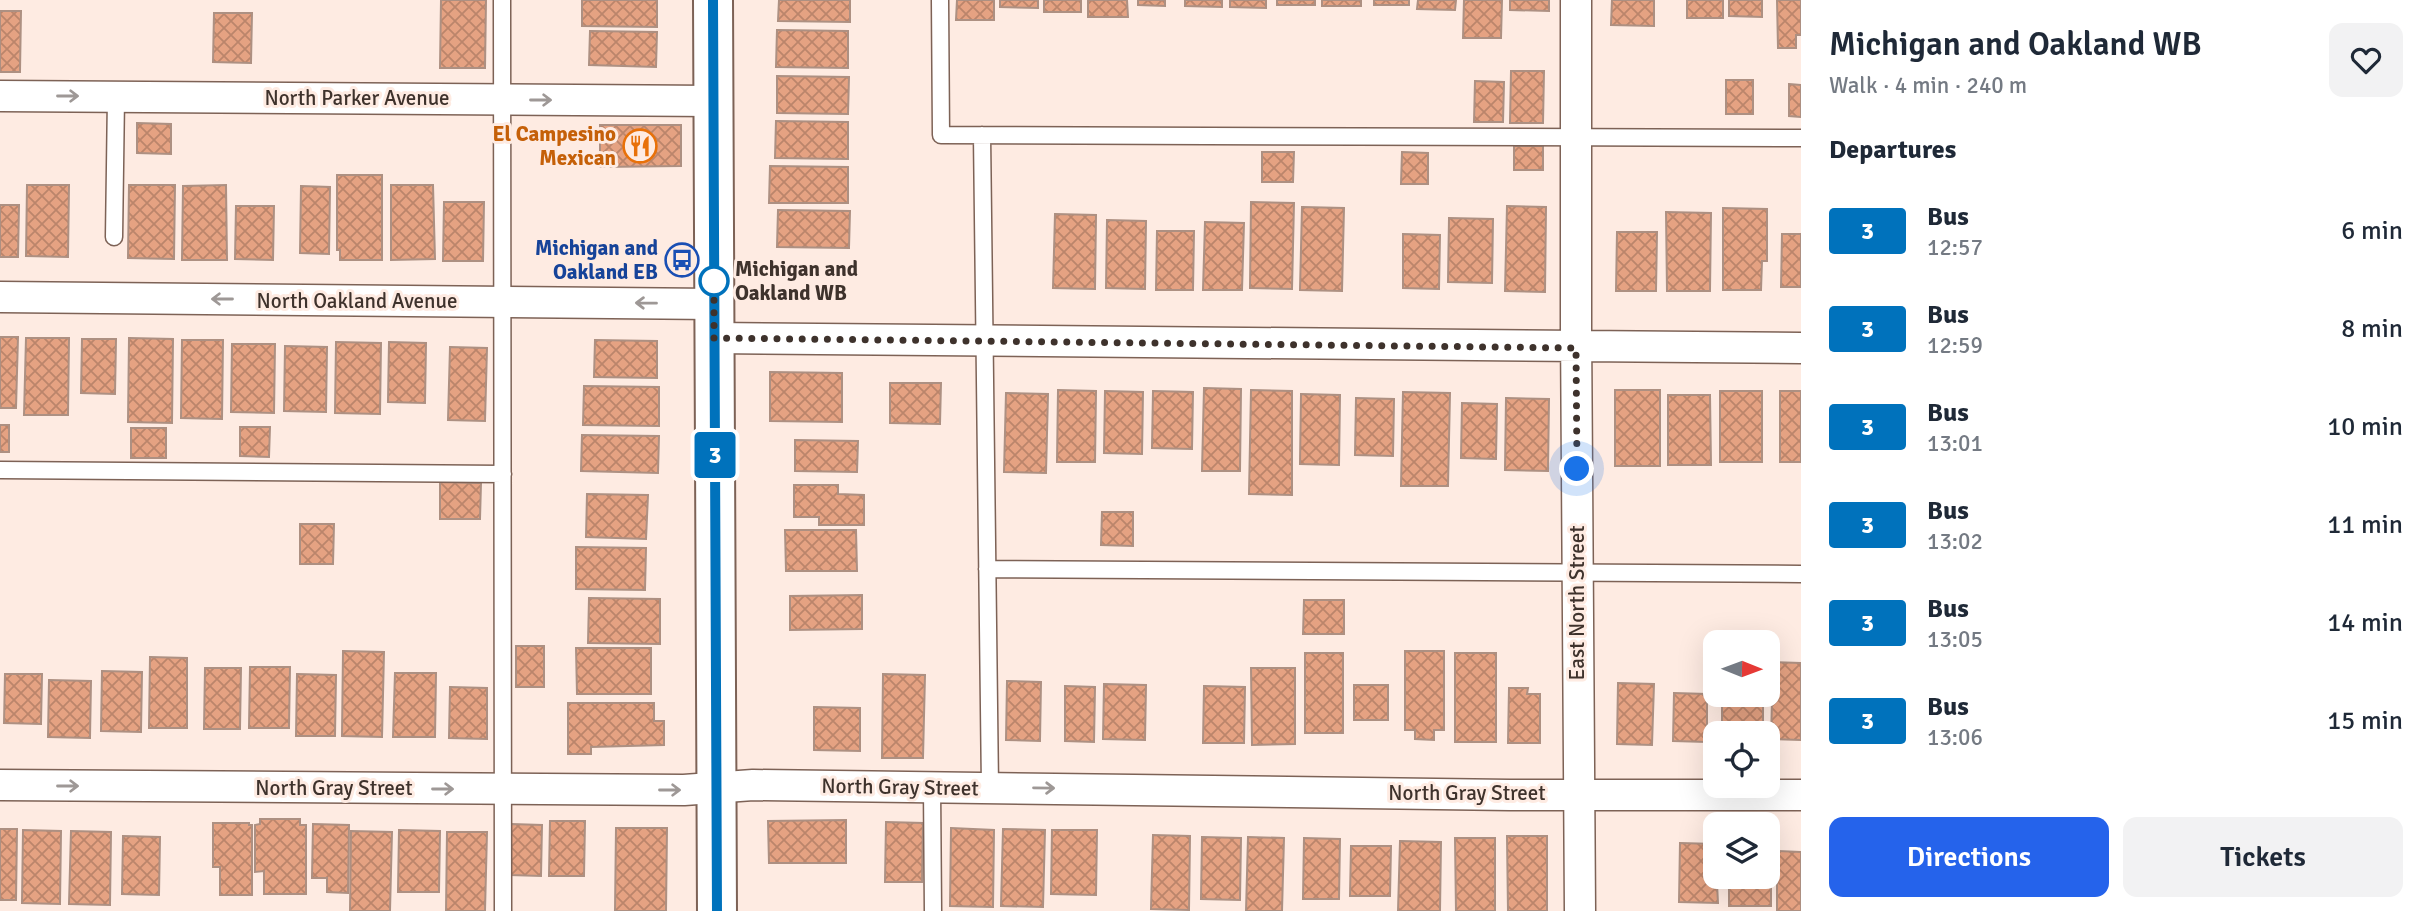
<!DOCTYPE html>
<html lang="en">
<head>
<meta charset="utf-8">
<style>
	:root { --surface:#fff; --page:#f2f2f3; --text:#1f2937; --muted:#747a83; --accent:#2563eb }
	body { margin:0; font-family:Signika,sans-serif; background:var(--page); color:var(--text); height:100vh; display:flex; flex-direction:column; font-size:26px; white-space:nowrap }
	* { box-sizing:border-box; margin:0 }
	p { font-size:23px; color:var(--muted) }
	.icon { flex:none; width:38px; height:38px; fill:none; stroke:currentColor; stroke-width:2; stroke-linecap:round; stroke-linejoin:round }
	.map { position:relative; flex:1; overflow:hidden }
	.sheet { display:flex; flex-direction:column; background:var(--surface); width:630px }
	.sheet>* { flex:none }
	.badge { padding:0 14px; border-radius:5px; font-size:24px; line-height:46px }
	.needle { width:46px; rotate:91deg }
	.controls { position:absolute; left:1703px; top:630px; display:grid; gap:14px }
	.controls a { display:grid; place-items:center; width:77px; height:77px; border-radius:14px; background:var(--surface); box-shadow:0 7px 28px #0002; font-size:35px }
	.you { position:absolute; width:35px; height:35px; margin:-18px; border:5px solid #fff; border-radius:50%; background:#1a73e8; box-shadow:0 0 0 10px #1a73e833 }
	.map>.badge { position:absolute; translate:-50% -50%; box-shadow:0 0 0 4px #fff }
	h2 { padding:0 28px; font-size:26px; line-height:63px }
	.round { display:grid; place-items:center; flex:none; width:74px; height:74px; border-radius:14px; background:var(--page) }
	.summary { display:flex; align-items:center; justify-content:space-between; height:119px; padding:0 28px }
	h1 { font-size:33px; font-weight:600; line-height:52px }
	.action { display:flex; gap:14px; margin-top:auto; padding:14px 28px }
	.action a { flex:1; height:80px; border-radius:14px; background:var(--accent); color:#fff; font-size:28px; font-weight:600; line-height:80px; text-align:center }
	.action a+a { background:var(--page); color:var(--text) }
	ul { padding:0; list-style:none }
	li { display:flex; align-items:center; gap:21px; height:98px; padding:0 28px }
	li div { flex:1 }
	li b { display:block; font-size:26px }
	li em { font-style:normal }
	li .badge { min-width:77px; font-weight:700; text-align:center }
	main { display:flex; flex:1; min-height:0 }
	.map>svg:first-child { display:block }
</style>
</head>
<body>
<main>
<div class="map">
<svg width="1801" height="911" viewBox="0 0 1801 911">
	<defs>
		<pattern id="building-cross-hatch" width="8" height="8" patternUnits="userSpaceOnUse" patternTransform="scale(1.75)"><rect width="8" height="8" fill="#e5a282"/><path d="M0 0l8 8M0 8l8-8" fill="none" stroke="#bb856b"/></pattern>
	</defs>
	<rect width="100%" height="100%" fill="#feebe2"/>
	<path fill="url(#building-cross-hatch)" stroke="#ad9082" stroke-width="2" d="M441,0H486L485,68H440Z
		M582,0H657V27L582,26Z
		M779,0H850V22L778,21Z
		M957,0H994V20H956Z
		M1000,0H1038V8L1000,7Z
		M1044,0H1081V12H1044Z
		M1088,0H1127L1128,17H1088Z
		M1138,0H1165V6L1138,5Z
		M1185,0H1222V7L1185,6Z
		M1230,0H1266V8L1230,7Z
		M1277,0H1315V5H1277Z
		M1322,0H1361V6H1322Z
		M1374,0H1409V5H1374Z
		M1418,0H1456L1455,10L1417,9Z
		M1464,0H1502L1501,38H1463Z
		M1510,0H1549V11L1510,10Z
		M1612,0H1654V26L1611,25Z
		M1687,0H1723V18H1687Z
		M1729,0H1762V17L1729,16Z
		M1777,0H1801V35H1796V48H1778Z
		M0,11H21L20,72H0Z
		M214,13H252L251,63L213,62Z
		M777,30L848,31V68L776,67Z
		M590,31L657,32L656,67L589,65Z
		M1511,71H1544L1543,123H1510Z
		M777,76L849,77L848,114L777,113Z
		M1726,80H1753V114H1726Z
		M1475,81L1504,82L1503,122H1474Z
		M1789,84L1801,85V117L1789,116Z
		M776,121L848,122V159L775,158Z
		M137,123L171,124V154L137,153Z
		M600,125H681V166L600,167Z
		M1514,146H1543V170H1514Z
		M1262,152H1294L1293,182H1262Z
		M1402,152L1428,153V184H1401Z
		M770,166L848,167V203H769Z
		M337,175H382V260H340V250H337Z
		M27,185H69L68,257L26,256Z
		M129,185H175L174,259L128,258Z
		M226,185L227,260H182L183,186Z
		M391,185H433L435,259L391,260Z
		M301,186L330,187L329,254L300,253Z
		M444,202H484L483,261H443Z
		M1251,202L1294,203L1292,289L1250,288Z
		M0,205H19L18,257H0Z
		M236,206H274L273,260L235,259Z
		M1507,206L1546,207L1545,292L1505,291Z
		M1302,207L1344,208L1342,291L1300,290Z
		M1723,208L1767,209V261H1762L1761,290H1723Z
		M778,210L850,211L849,248L777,247Z
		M1666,212L1711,213L1710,291H1667Z
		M1055,214L1096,215L1095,289L1053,288Z
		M1449,218L1493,219L1492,283L1448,282Z
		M1107,220L1146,221L1145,289L1106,288Z
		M1205,222L1244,223L1242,290H1203Z
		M1157,231H1194L1193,290H1156Z
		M1617,232H1657L1656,291H1616Z
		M1403,234L1440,235L1439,289L1403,288Z
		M1782,234H1801V287H1781Z
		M0,337H18L16,408H0Z
		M26,338H69L68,415H24Z
		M129,338L173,339L172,423L128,422Z
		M82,339H116L115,394L81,393Z
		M182,340H223L222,419L181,418Z
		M595,340L657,341V378L594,377Z
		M336,342L381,343L380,414L335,413Z
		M389,342L426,343L425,403L388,402Z
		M232,344H275L274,413L231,412Z
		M285,346L327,347L326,412L284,411Z
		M450,347L487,348L485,421L448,420Z
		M770,372L842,373V422L770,421Z
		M890,383H941L940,424L890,423Z
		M584,386L659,387V426L583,425Z
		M1204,388L1241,389L1240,471H1202Z
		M1058,390L1096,391L1095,462H1057Z
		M1251,390L1292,391V495L1249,494Z
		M1615,390H1660V466H1615Z
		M1105,391L1143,392L1142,454L1104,453Z
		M1153,391L1193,392L1192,449L1152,448Z
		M1720,391H1762V462H1720Z
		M1780,391H1801V462H1780Z
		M1403,392L1450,393L1448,486H1401Z
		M1006,393L1048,394L1046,473L1004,472Z
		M1301,394L1340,395L1339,465L1300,464Z
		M1668,395H1710L1711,465H1668Z
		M1356,398L1394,399L1393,456L1355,455Z
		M1506,398L1549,399L1548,471L1505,470Z
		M1462,403L1497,404L1496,459L1461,458Z
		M0,425H9V452H0Z
		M240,427H270L269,457L240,456Z
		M131,428H166V458H131Z
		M582,435L659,436L658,473L581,471Z
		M795,440L858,441L857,472L795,471Z
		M440,482L481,483L480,519H440Z
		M794,485H838V494L864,495V525H819V517H794Z
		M587,494L648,495L646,539L586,537Z
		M1102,512H1133V546L1101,545Z
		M300,524H334L333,564H300Z
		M785,530H856L857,571H786Z
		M576,547L646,548L645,590L576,589Z
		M862,595V629L790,630V596Z
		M589,598L660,599V644L588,643Z
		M1304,600H1344V634H1303Z
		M516,646H544V687H516Z
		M576,648H651V694H577Z
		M343,651L384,652L382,737L342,736Z
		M1405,651H1444V730H1434V740L1415,739V730H1405Z
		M1305,653H1343V733H1305Z
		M1455,653H1496V742H1455Z
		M150,657L187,658V728H149Z
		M1773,662L1801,663V740L1771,739Z
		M250,667H290L289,728H249Z
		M205,668H241L240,729H204Z
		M1251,668H1295V744L1252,745Z
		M102,671L142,672L141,732L101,731Z
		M395,673H436L435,737H393Z
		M5,674H42L41,724L4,723Z
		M297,674L336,675L335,736H296Z
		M883,674L925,675L923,758H882Z
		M49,680L91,681L90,738L48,737Z
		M1007,681L1041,682L1040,741L1006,740Z
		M1618,683L1654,684L1652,745L1617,744Z
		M1104,684L1146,685L1145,740L1103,739Z
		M1354,685H1388V720H1354Z
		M1065,686L1095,687L1094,742L1065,741Z
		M1204,686L1245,687L1244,743H1203Z
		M450,687L487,688V739L449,738Z
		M1509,688H1528L1527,694H1540V743H1508Z
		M1674,693L1707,694V742L1673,741Z
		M1722,695H1763V733H1722Z
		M568,703H654V721H664V745L591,747V754H568Z
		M814,707L860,708V751L814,750Z
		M260,819H300V825H306V894H264V871L255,872V825L260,824Z
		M846,820V863H769L768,821Z
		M550,821H585L584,876H549Z
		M886,822L923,823L922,882H885Z
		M213,823H249V825H252V895H220V867H213Z
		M313,824L349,825L348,893L327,892V878H312Z
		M511,824L542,825L541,876L510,875Z
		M616,828H667L666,911H615Z
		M951,828L994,830L993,907L950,906Z
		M0,829H17L16,900H0Z
		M1003,829L1045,830L1043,907L1001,906Z
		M23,830L61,831L60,904L22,903Z
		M399,830L440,831L439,892H398Z
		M1052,830H1097L1096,895L1051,894Z
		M71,831L111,832L110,905L69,904Z
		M351,831L392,832L390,911H350Z
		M447,832H487L485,911H446Z
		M1153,835L1190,836L1189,910L1151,909Z
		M123,836L160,837L159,895L122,894Z
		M1507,836H1547V911H1508Z
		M1202,837L1241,838L1240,900L1201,899Z
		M1248,837L1284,838L1282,911H1246Z
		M1304,838L1340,839L1339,899H1303Z
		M1455,838H1495V911H1456Z
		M1400,841L1441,842L1440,911H1398Z
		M1680,843L1715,844L1718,903L1679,902Z
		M1351,846H1391L1390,896H1350Z
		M1777,851L1801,852V911H1777Z
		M1768,852H1771V906H1729V877H1768Z"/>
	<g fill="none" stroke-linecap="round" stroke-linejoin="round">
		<defs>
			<path id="lane" d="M502,0L503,911
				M940,0L941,135L1801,138
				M982,135L990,788
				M114,237L116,97
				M0,470L503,474
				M987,569L1801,574
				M932,787L933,911"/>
			<path id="street" d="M1576,0V327L1580,911
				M0,96L713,101
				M0,297L714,304
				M714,338L1801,348
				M0,785L684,790L753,785L1510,795H1801"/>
			<path id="secondary" d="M713,0L717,911"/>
		</defs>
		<use href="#lane" stroke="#7d6256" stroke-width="19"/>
		<use href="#street" stroke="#7d6256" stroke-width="33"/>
		<use href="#secondary" stroke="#7d6256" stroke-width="42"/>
		<use href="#lane" stroke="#fff" stroke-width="16"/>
		<use href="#street" stroke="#fff" stroke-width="30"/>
		<use href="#secondary" stroke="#fff" stroke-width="38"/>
	</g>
	<defs><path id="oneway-shaft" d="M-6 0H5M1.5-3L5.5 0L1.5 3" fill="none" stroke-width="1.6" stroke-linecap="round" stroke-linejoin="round" transform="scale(1.75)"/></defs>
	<g stroke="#9e9896">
		<use href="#oneway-shaft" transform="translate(68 96)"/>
		<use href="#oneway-shaft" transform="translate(541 100)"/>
		<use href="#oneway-shaft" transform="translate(222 299) rotate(-180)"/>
		<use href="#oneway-shaft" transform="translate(646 303) rotate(-179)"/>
		<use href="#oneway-shaft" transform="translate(68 786)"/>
		<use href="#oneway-shaft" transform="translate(1044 788) rotate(1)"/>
		<use href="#oneway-shaft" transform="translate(443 789)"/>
		<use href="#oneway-shaft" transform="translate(670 790)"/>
	</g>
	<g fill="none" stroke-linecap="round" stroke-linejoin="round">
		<defs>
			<path id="line" d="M713,0L717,911"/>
		</defs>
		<use href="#line" stroke="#fff" stroke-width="16"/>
		<use href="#line" stroke="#0072bc" stroke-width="10"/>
		<path stroke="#3e322c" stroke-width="7" stroke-dasharray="0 12.6" d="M714,281V278V338L1576,348L1577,469"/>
	</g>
	<defs>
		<symbol id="restaurant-ring" viewBox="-11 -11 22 22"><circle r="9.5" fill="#feebe2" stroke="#e8710a" stroke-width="1.5"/><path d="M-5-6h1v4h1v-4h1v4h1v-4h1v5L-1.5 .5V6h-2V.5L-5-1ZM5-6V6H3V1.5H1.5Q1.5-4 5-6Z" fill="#e8710a"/></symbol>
		<symbol id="bus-ring" viewBox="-11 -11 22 22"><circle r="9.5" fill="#feebe2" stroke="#1a4fb4" stroke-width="1.5"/><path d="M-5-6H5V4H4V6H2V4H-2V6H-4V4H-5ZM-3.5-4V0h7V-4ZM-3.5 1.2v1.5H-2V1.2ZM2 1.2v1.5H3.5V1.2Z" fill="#1a4fb4"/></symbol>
	</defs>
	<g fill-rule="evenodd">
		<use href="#restaurant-ring" x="621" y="127" width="38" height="38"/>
		<use href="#bus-ring" x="663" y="241" width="38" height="38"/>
	</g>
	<circle fill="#fff" stroke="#0072bc" stroke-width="3.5" cx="714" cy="281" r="14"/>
	<g text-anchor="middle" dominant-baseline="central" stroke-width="6" stroke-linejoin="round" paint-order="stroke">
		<g font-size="21" fill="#3e322c" stroke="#feebe2">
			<text x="357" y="98">North Parker Avenue</text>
			<text x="357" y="301">North Oakland Avenue</text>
			<text transform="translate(1577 603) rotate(-90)">East North Street</text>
			<text transform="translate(900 787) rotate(1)">North Gray Street</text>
			<text x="334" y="788">North Gray Street</text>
			<text x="1467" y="793">North Gray Street</text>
		</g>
		<g font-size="21" font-weight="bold" fill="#c56008" stroke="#feebe2" text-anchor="end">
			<text x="616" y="134">El Campesino<tspan x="616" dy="24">Mexican</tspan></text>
		</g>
		<g font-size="21" font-weight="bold" fill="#164399" stroke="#feebe2" text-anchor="end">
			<text x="658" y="248">Michigan and<tspan x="658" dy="24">Oakland EB</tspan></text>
		</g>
		<g font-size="21" font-weight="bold" fill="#3e322c" stroke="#feebe2" text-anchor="start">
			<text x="735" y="269">Michigan and<tspan x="735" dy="24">Oakland WB</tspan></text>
		</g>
	</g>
</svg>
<div class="controls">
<a><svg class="needle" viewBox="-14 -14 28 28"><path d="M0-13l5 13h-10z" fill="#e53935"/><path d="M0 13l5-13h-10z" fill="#747a83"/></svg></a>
<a><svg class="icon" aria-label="locate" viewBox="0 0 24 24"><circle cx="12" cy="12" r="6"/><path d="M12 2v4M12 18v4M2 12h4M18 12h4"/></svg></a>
<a><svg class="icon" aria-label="layers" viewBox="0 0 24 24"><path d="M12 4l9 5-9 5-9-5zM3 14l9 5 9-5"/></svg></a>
</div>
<div class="you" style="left:1577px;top:469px"></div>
<b class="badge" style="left:715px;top:455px;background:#0072bc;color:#fff">3</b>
</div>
<section class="sheet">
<div class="summary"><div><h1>Michigan and Oakland WB</h1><p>Walk · 4 min · 240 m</p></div><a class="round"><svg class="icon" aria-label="heart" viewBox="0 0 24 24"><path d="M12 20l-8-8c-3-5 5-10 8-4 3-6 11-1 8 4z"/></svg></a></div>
<h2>Departures</h2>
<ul>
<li><span class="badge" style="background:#0072bc;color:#fff">3</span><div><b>Bus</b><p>12:57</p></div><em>6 min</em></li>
<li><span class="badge" style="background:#0072bc;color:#fff">3</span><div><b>Bus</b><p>12:59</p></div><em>8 min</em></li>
<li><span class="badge" style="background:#0072bc;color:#fff">3</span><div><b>Bus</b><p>13:01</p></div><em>10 min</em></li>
<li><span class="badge" style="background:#0072bc;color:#fff">3</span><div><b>Bus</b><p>13:02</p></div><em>11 min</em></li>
<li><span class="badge" style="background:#0072bc;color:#fff">3</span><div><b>Bus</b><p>13:05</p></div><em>14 min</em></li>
<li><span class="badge" style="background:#0072bc;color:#fff">3</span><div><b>Bus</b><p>13:06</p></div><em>15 min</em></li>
</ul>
<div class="action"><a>Directions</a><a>Tickets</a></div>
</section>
</main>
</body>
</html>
